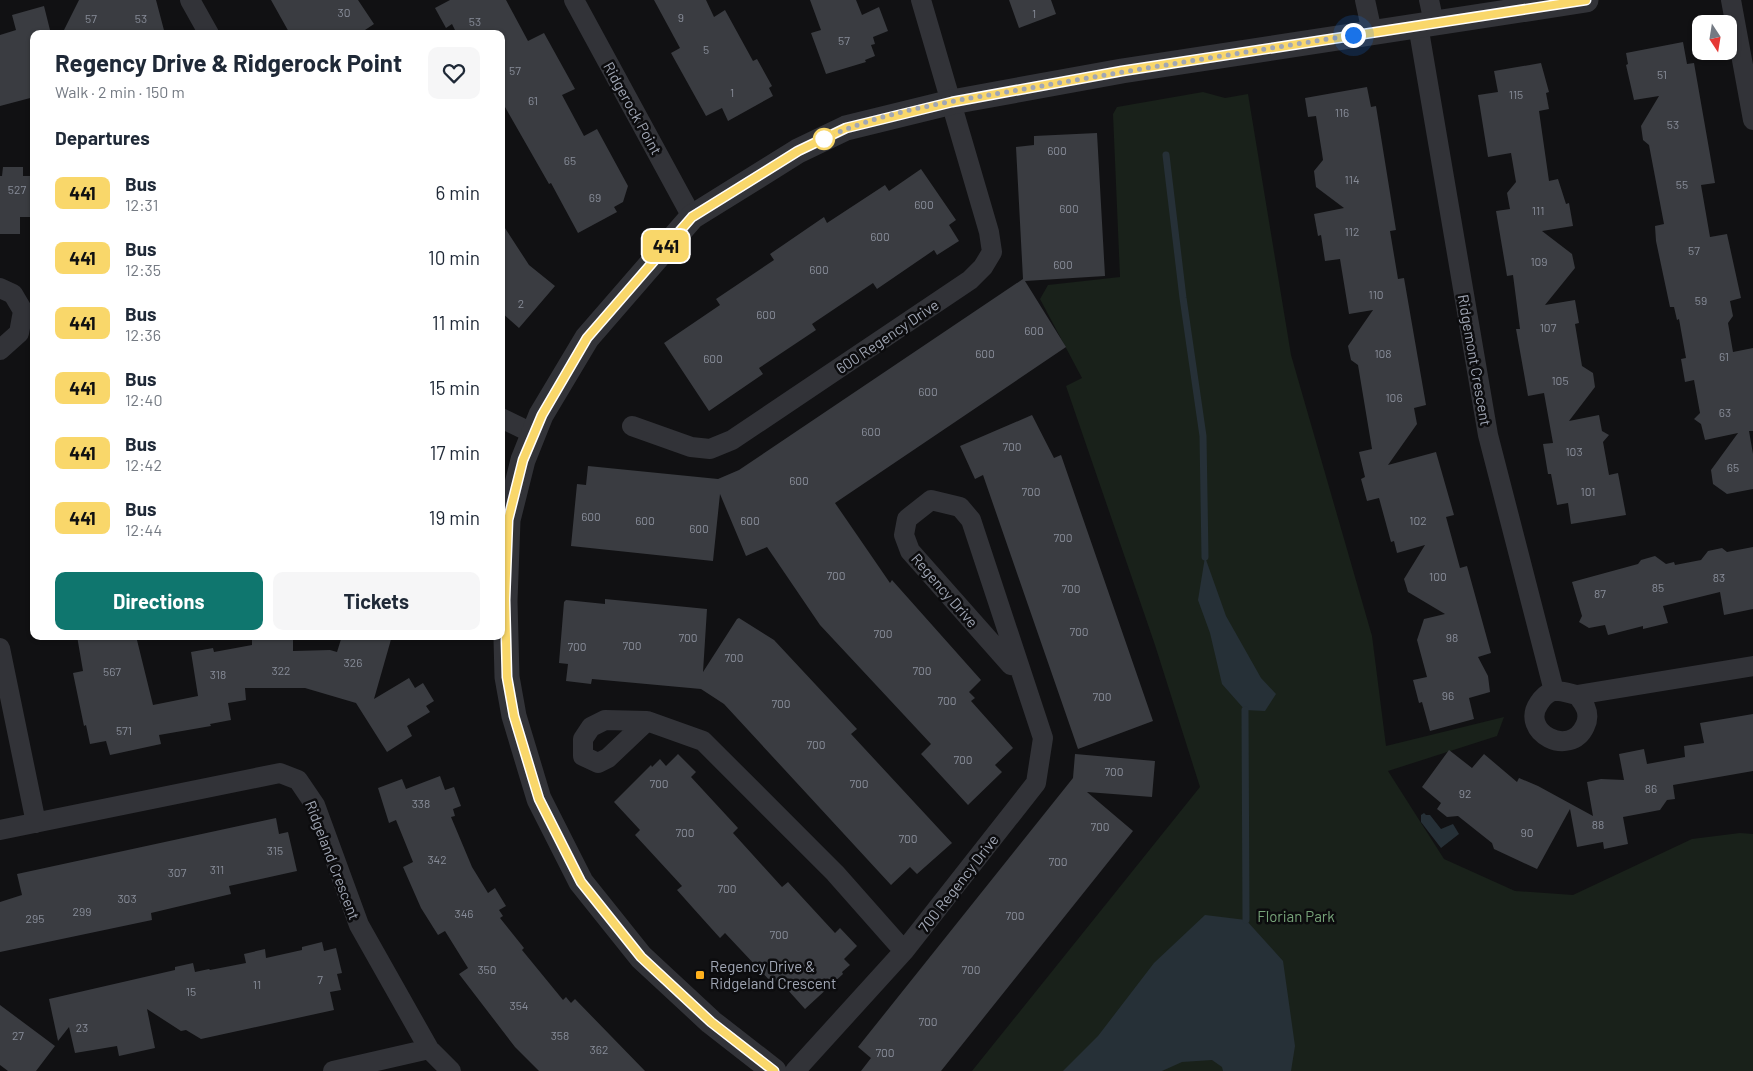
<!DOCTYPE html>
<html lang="en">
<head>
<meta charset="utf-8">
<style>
	:root { --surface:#fff; --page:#f6f6f7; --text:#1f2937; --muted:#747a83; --accent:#0f766e }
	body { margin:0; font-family:Barlow,sans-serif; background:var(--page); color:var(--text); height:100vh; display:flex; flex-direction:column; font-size:19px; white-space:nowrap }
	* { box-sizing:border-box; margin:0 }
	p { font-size:16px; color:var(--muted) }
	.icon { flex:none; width:28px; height:28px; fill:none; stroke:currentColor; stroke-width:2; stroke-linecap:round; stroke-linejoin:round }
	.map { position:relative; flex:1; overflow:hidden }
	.details { position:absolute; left:30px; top:30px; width:475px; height:610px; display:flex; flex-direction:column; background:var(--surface); border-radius:10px; box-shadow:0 1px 4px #0004 }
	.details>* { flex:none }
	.badge { padding:0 10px; border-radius:8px; font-size:18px; line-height:32px }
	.needle { width:32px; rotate:168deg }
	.fabs { position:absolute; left:1692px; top:15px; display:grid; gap:10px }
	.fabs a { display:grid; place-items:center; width:45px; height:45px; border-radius:10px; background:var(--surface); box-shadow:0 1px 4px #0004; font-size:25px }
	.you { position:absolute; width:25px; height:25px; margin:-12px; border:4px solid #fff; border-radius:50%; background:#1a73e8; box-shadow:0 0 0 8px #1a73e833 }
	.map>.badge { position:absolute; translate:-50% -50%; box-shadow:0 0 0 2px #fff }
	h2 { padding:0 25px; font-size:19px; line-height:45px }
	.round { display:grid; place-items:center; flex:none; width:52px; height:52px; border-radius:10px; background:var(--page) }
	.head { display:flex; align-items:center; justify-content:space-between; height:85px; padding:0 25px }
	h1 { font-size:24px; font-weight:700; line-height:38px }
	.cta { display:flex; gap:10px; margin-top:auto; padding:10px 25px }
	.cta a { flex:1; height:58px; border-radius:10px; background:var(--accent); color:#fff; font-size:20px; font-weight:700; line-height:58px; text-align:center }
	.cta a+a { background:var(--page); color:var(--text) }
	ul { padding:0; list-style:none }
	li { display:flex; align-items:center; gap:15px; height:65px; padding:0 25px }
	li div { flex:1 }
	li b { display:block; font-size:19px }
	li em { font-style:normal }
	li .badge { min-width:55px; font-weight:700; text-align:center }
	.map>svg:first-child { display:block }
</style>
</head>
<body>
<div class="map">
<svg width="1753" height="1071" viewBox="0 0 1753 1071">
	<rect width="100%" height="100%" fill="#111113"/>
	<path fill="#19211a" d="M1203,92L1225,98L1248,94L1291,355L1372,636L1386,746L1504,717L1497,736L1388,771L1444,859L1515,891L1573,895L1692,839L1740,833L1753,834V1071H972L1200,787L1155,645L1066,386L1082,378L1040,299L1048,285L1120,277L1113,114L1117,107Z"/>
	<path fill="#263037" d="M1205,557L1226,616L1261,678L1276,694L1265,711L1245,710L1222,684L1210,633L1198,600Z
		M1424,813L1426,815H1430L1441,829L1453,824L1459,834L1441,848L1421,822V815Z
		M1205,915L1246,920L1283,961L1295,1046L1291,1071H1223L1222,1067L1212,1060L1182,1062L1162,1071H1063L1098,1036L1154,963Z"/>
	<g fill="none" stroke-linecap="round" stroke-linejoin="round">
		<path stroke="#263037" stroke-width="7" d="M1166,155L1183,298L1203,436L1205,557
			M1245,710L1246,920"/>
	</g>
	<path fill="#3a3c41" d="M79,0H156L165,34H62Z
		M271,0H358L374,24L359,34H290Z
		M450,0H506L528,41L544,33L575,89L562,95L584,136L597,129L628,186L623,202L614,207L617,212L578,233L551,183L549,184L501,100V34H457L452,24L446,28L435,8Z
		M654,0H706L714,17L725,10L753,61L757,59L772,86L769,88L773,96L728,121L722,108L706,116L671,53L680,48Z
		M810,0H856L862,15L879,7L888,31L873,37L875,44L871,45L875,56L865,60L866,62L826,74L811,33L821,30Z
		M1009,0H1051L1056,14L1019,28Z
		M44,6L51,34H34V97L0,106V35L16,30L12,15Z
		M1683,42L1687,64L1694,63L1715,183L1701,185L1710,237L1727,234L1741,298L1730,301L1733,316L1728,323L1733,352L1753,348V431H1749L1753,454V489L1727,494L1713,484L1711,470L1738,433L1705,440L1701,424L1694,419L1700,413L1694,380L1685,382L1681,359L1686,358L1679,319L1677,320L1674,307H1670L1656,241L1655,226L1664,224L1649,145L1643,140L1641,126L1659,96L1634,100L1626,65L1628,64L1626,53Z
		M1541,63L1549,92L1546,93L1549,109L1539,111L1549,181L1558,179L1566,204L1569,203L1573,226L1542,231L1572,254L1575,268L1545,305L1575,300L1579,323L1575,324L1582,366L1593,373L1595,387L1569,421L1599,415L1602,431L1609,435L1603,442L1609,475L1618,473L1626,515L1571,524L1568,503L1557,505L1551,474H1548L1543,444L1553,443L1544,393L1528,396L1516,329H1520L1513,275L1507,276L1496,211L1510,209L1507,193L1516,182L1511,153L1488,157L1478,95L1498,92L1494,71Z
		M1367,87L1371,107L1376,106L1396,230L1390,231L1398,279L1404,278L1426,405L1414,408L1417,424L1388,465L1436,452L1454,515L1446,517L1460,568L1467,566L1491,653L1478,657L1488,676L1490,692L1469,698L1474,719L1430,731L1422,702L1419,703L1413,680L1427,677L1417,640L1424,619L1445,614L1408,592L1404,579L1425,545L1397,553L1394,541L1391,542L1379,498L1367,501L1361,479L1365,477L1359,452L1372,449L1358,365L1351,360L1348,346L1373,310L1349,314L1340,259L1325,261L1321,235L1318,236L1314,214L1344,208L1316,187L1314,171L1323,160L1322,153L1316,116L1308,117L1305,98Z
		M1097,133L1105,276L1025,281L1066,347L835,503L890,583L892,580L981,680L969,692L975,698L971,701L1013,748L995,765L1002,772L968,805L921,754L931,744L820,625L767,547L746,556L720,494L713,561L571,546L577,484L586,485L588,466L718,479L739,470L1023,279L1016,147L1034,145V136Z
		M3,167H23V176H34L31,217H20V234H0V176H2Z
		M921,169L956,220L949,225L959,241L937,255L934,250L877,289L873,283L812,324L816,330L759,368L763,374L709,411L664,343L720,305L716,299L774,260L770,254L824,217L827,223L885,185L889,191Z
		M501,222L529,265L555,286L519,328L501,312Z
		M1032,415L1054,458L1061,455L1153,721L1078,749L983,475L975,479L960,446Z
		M1753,547V609L1724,615L1720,592L1663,606L1668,623L1643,629V626L1608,635L1605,625L1589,628L1579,622L1582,616L1572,582L1638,564L1641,560L1655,556L1666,564L1674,562L1675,565L1701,560L1708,551L1722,548L1727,552Z
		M605,599L707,609L703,672L737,619L739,618L774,640L857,729L851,734L952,843L917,874L910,867L891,885L724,704L701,689L592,679L591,684L566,681L568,664L559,663L564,602L566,600L605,604Z
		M77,636H136L153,705L198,696L191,652L213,648L214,652L252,645V636H293V651L330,650L337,652L342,636H392L374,699L409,678L415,688L423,683L434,701L426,706L430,712L407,726L412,736L387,752L356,703L305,688H245L246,700L228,703L231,720L210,724L211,726L159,735L161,744L110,755L106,741L90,744L86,725L84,726L73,673L83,671Z
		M1753,714V771L1673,785L1675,799L1667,800L1660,810L1623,817L1628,844L1604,849L1603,842L1577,847L1570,809L1537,869L1494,849L1492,843L1458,816L1447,817L1437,809L1441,803L1422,787L1449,750L1472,768L1484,754L1517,782L1519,778L1538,786L1593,816L1587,782L1601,779L1624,780L1619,754L1644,749L1647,764L1685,757L1684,746L1704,743L1700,723Z
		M678,754L696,772L691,777L738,828L733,833L782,887L788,882L835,933L840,928L857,946L844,959L850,965L842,972L843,974L805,1009L778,979L773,984L725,933L720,938L693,908L677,890L682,886L635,835L640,830L614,802L651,765L652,767L660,759L666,766Z
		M1075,754L1155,761L1152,797L1087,792L1133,831L941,1071H861L871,1058L858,1047L1073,778Z
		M440,776L445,790L454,787L461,806L453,809L455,816L451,817L472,867L488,893L495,888L506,906L499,910L503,916L500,918L524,948L522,950L563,1000L566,997L571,1003L575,999L645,1071H539L515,1047L459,974L468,968L445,931L438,935L421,908L403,867L413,862L396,820L389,823L378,788L402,779L406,789Z
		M276,818L279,834L288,832L297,871L229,886L231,894L151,913L152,920L0,952V902L22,895L17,874Z
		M322,942L324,951L336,948L342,973L337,974L341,990L330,992L334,1010L201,1039L186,1030L181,1031L147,1009L155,1048L119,1056L117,1046L75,1053L69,1027L58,1041L49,999L175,970V967L193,963L195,972L209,969L210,970L246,963L244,954L265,949L266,958L302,950V947Z
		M0,1005L55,1046L36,1071H8L0,1065Z"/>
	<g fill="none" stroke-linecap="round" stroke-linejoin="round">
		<path stroke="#323338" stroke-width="20" d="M190,0L209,34
			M574,0L692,217
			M1365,0L1372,32
			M1429,0L1434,23
			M1731,0L1753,120
			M1418,25L1488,435L1554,691
			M0,288L13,294L23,311L19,333L0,350
			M501,418L534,434
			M632,426L691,447L710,449L732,440L970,280L983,267L992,252L989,232L921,0
			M0,648L36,823
			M1577,695C1585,704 1591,714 1585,726C1570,759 1519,732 1539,703C1542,698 1548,692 1554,691C1560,690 1571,694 1577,695L1753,666
			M647,721L608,758L598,763L583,756V739L591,727L605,720L647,721L703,741L835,873L904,951
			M0,830L280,773L298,780L315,805L359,925L429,1049L451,1071
			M333,1071L429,1049
			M795,1071L904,951L1036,783L1043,738L971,520L960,507L931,500L907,519L904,535L910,551L1011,665L1018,666"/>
		<path stroke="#323338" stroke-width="25" d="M774,1071L711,1022L641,957L581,882L539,799L514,716L507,677L505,601L508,520L523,460L541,415L587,338L692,217L798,151L846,128L952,102L1122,71L1586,0"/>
	</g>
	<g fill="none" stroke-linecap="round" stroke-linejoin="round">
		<defs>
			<path id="line" d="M774,1071L711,1022L641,957L581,882L539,799L514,716L507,677L505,600L508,520L523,460L542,415L587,338L692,217L798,151L846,128L952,102L1122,71L1586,0"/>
		</defs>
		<use href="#line" stroke="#fff" stroke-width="11"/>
		<use href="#line" stroke="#f9d76a" stroke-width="8"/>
		<path stroke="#a1a7b5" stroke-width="5" stroke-dasharray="0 9" d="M824,139C877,112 959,100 1019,90C1130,70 1241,53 1353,35"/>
	</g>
	<circle fill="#fff" stroke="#f9d76a" stroke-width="2.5" cx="824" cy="139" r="10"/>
	<rect fill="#ffb11d" stroke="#0c0c0e" stroke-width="2" x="695" y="970" width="10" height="10" rx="2.5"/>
	<g text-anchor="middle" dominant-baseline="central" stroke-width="5" stroke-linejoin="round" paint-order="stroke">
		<g font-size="12" fill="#878c98">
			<text x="344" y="12">30</text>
			<text x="1034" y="13">1</text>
			<text x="681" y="17">9</text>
			<text x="91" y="18">57</text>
			<text x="141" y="18">53</text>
			<text x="475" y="21">53</text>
			<text x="844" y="40">57</text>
			<text x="706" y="49">5</text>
			<text x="515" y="70">57</text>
			<text x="1662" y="74">51</text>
			<text x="732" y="92">1</text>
			<text x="1516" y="94">115</text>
			<text x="533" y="100">61</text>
			<text x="1342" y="112">116</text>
			<text x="1673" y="124">53</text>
			<text x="1057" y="150">600</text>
			<text x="570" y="160">65</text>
			<text x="1352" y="179">114</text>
			<text x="1682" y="184">55</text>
			<text x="17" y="189">527</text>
			<text x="595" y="197">69</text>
			<text x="924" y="204">600</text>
			<text x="1069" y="208">600</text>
			<text x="1538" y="210">111</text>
			<text x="1352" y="231">112</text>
			<text x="880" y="236">600</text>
			<text x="1694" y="250">57</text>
			<text x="1539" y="261">109</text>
			<text x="1063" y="264">600</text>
			<text x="819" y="269">600</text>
			<text x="1376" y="294">110</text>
			<text x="1701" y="300">59</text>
			<text x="521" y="303">2</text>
			<text x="766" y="314">600</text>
			<text x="1548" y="327">107</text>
			<text x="1034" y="330">600</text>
			<text x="985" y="353">600</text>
			<text x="1383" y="353">108</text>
			<text x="1724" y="356">61</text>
			<text x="713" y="358">600</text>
			<text x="1560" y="380">105</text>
			<text x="928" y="391">600</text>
			<text x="1394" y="397">106</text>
			<text x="1725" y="412">63</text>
			<text x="871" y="431">600</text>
			<text x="1012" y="446">700</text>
			<text x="1574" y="451">103</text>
			<text x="1733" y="467">65</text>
			<text x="799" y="480">600</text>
			<text x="1031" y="491">700</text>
			<text x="1588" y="491">101</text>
			<text x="591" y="516">600</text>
			<text x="645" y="520">600</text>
			<text x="750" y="520">600</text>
			<text x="1418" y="520">102</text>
			<text x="699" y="528">600</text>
			<text x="1063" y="537">700</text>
			<text x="836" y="575">700</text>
			<text x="1438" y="576">100</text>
			<text x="1719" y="577">83</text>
			<text x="1658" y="587">85</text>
			<text x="1071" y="588">700</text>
			<text x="1600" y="593">87</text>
			<text x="1079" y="631">700</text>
			<text x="883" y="633">700</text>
			<text x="688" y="637">700</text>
			<text x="1452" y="637">98</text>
			<text x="632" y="645">700</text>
			<text x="577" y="646">700</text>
			<text x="734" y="657">700</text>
			<text x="353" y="662">326</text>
			<text x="281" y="670">322</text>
			<text x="922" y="670">700</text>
			<text x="112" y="671">567</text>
			<text x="218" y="674">318</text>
			<text x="1448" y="695">96</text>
			<text x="1102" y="696">700</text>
			<text x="947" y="700">700</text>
			<text x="781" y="703">700</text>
			<text x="124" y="730">571</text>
			<text x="816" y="744">700</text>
			<text x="963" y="759">700</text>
			<text x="1114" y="771">700</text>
			<text x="659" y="783">700</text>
			<text x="859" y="783">700</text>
			<text x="1651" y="788">86</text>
			<text x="1465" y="793">92</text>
			<text x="421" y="803">338</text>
			<text x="1598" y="824">88</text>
			<text x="1100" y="826">700</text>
			<text x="685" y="832">700</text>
			<text x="1527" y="832">90</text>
			<text x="908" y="838">700</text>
			<text x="275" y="850">315</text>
			<text x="437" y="859">342</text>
			<text x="1058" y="861">700</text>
			<text x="217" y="869">311</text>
			<text x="177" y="872">307</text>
			<text x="727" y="888">700</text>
			<text x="127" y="898">303</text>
			<text x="82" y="911">299</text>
			<text x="464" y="913">346</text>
			<text x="1015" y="915">700</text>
			<text x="35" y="918">295</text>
			<text x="779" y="934">700</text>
			<text x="487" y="969">350</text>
			<text x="971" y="969">700</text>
			<text x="320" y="979">7</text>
			<text x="257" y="984">11</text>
			<text x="191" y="991">15</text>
			<text x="519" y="1005">354</text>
			<text x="928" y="1021">700</text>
			<text x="82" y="1027">23</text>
			<text x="18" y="1035">27</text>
			<text x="560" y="1035">358</text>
			<text x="599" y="1049">362</text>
			<text x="885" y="1052">700</text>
		</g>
		<g font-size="15" fill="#a1a7b5" stroke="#0c0c0e">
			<text transform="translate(633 108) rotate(61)">Ridgerock Point</text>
			<text transform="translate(887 336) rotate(-34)">600 Regency Drive</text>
			<text transform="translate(1475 360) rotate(80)">Ridgemont Crescent</text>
			<text transform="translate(945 590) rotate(49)">Regency Drive</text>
			<text transform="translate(333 860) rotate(69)">Ridgeland Crescent</text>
			<text transform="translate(958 883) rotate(-52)">700 Regency Drive</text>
		</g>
		<g font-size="15" fill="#76a278" stroke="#0c0c0e">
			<text x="1296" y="916">Florian Park</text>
		</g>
		<g font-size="15" fill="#a1a7b5" stroke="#0c0c0e" text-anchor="start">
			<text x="710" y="966">Regency Drive &amp;<tspan x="710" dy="17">Ridgeland Crescent</tspan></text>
		</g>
	</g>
</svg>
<div class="fabs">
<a><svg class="needle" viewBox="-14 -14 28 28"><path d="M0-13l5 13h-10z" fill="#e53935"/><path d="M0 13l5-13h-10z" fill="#747a83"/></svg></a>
</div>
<div class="you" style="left:1353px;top:35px"></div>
<b class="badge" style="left:666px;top:246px;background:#f9d76a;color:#111">441</b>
<section class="details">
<div class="head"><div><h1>Regency Drive &amp; Ridgerock Point</h1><p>Walk · 2 min · 150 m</p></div><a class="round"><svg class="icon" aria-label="heart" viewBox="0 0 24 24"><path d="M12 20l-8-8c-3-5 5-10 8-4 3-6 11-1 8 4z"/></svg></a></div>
<h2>Departures</h2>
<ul>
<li><span class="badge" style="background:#f9d76a;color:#111">441</span><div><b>Bus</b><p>12:31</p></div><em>6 min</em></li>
<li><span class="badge" style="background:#f9d76a;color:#111">441</span><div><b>Bus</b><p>12:35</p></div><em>10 min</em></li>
<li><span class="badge" style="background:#f9d76a;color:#111">441</span><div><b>Bus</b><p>12:36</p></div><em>11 min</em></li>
<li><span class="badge" style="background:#f9d76a;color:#111">441</span><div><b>Bus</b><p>12:40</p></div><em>15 min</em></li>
<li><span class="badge" style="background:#f9d76a;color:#111">441</span><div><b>Bus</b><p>12:42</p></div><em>17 min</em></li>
<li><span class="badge" style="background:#f9d76a;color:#111">441</span><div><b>Bus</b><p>12:44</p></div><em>19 min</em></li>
</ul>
<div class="cta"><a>Directions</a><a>Tickets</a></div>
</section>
</div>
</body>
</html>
